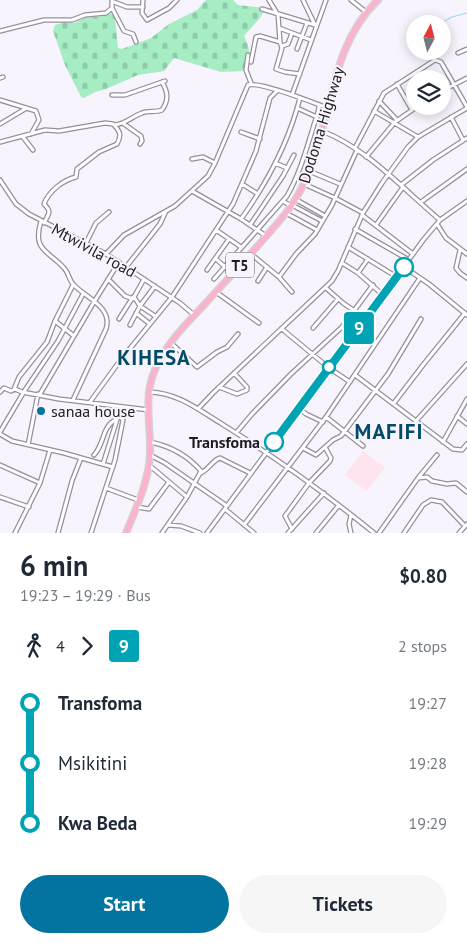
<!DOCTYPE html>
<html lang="en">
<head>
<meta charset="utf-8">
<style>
	:root { --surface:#fff; --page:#f6f6f7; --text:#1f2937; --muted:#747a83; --accent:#02749f }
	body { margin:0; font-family:"PT Sans",sans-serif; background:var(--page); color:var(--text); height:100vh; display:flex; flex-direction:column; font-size:19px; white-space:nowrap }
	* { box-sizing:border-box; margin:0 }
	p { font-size:16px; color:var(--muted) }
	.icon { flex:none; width:28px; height:28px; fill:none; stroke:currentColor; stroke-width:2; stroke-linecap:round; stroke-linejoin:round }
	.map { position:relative; height:533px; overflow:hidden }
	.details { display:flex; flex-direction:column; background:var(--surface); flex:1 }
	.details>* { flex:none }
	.badge { padding:0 10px; border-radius:4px; font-size:18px; line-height:32px }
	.needle { width:32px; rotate:7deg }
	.fabs { position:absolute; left:406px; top:15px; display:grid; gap:10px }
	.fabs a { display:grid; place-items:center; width:45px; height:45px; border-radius:50%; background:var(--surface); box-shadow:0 2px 12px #0003; font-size:25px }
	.map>.badge { position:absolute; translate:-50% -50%; box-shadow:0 0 0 2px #fff }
	.legs { display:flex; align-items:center; gap:8px; height:55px; padding:0 20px; font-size:16px }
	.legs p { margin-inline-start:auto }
	.head { display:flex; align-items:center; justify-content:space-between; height:85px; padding:0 20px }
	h1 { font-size:28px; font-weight:600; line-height:38px }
	.primary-button { display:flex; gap:10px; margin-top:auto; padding:10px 20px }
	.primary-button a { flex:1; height:58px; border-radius:30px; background:var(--accent); color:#fff; font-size:20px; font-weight:600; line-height:58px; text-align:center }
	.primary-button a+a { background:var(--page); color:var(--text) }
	ul { padding:0 20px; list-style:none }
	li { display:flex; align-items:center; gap:18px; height:60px; font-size:19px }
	li i { display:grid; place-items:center; width:8px; height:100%; margin:0 6px; background:currentColor }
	li i::after { content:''; width:12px; height:12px; margin:-6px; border:4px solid; border-radius:50%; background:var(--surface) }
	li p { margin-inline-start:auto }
	li:first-child i { background:linear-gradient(#0000 50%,currentColor 0) }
	li:last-child i { background:linear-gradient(currentColor 50%,#0000 0) }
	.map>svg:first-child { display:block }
</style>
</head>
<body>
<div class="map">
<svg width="467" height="533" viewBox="0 0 467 533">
	<defs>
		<pattern id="cemetery-stones" width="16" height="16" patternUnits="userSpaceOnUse" patternTransform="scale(1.25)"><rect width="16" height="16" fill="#a6edc4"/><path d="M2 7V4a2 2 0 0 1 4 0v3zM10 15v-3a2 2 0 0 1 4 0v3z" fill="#8ecba8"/></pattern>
	</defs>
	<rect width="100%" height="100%" fill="#f8f4fe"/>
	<path fill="#fde4ee" d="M363,451L385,467L367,491L345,475Z"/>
	<path fill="url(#cemetery-stones)" d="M206,0H233L238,5L265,8L260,18L244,36C252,53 250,55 243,71L221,72L174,58L164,71L138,75L106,89L95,92L84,98L81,97L65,65L53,31L55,25L62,23H74L84,18L104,16L111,13L115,18L118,48L122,49L151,38L169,24L197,10Z"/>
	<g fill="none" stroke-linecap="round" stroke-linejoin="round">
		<path stroke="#9dd1f3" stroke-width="1" d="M439,24L452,17L467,13"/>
		<defs>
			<path id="minor" d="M143,0L142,13L147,20L169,8L177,0
				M269,0L278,15L280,42L282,48L276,69L285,72L300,74
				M303,0L315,25
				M351,0L366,12
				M114,2L127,7H143
				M112,8L124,31L133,34L136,42
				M262,9L315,25
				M279,28L311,40
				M0,31L44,20H72L85,15L106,13L112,8V0
				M282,46L288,44L292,33
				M297,49L307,23
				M458,53L467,49
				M248,55L246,70L251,83
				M251,62L256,37L260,36L280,42
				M0,78L3,77
				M397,84L412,110
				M442,91L467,78
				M112,95H125L165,81
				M292,95L326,0
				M0,100L36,111L39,120L31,134
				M379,101L397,120
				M297,108L317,117
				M374,111L418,137
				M451,117L463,140
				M0,124L25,109
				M124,124L141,136L142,141L140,144
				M114,125C126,124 131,117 142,113C148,110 155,113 162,110C169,100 168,92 162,82
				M322,131C368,149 403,189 440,220
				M241,132L260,139
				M23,137L33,150
				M0,142L45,130L59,131L105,123L113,124C120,131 122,135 117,144L99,152L77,169L76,177C63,180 49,191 44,204C52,212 49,213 44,223
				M355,148L384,93L435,60L441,62L467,107
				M366,157L395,122L418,106
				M192,159L203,157L215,163
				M275,163L287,168
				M309,171L340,184
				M0,180L16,204L29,214L106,254L180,303L194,315
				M242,184L258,194
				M304,184L335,198L363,213
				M401,185L433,160L467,138
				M192,191L241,219L266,236
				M295,199L325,216
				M283,201L291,206
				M421,202L467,169
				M292,205L322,221
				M286,213L317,230
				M362,215L413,254
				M241,219C267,183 289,141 300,98
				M41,221C32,251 48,250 64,268C69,273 69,281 74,285C86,298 113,307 106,329L73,400
				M437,224L446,238L467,254
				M250,225L283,176L294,155
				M376,225L403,187
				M355,229L409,260
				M216,230L241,247
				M86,243L96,223L109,212
				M348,247L397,277
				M460,250L456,268L460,273L467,278
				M106,254L124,235L175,206L208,176L215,163L248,85C260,81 314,103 328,108
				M251,254L279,277L292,292
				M233,257L241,264
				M216,259L232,273
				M342,263L358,273L383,295
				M126,267L160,224L166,211
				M404,267L429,284L467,315
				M207,270L229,239
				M358,273L368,259
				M279,277L296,254L315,234L332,205L357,150
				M108,279L125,296L133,299
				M144,279L134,297L140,306L155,316
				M214,279L287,196C299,175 306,151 313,128C315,120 319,113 319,105
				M258,281L267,267
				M326,288L343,303L366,319
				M216,292L259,323
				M136,313L150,324
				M119,319L133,297
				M55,321L74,336
				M130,325L140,306L155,286
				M313,328L338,299
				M282,329L329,368L350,382
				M171,343L197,367L217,352L227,347L238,334
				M355,375L453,449L462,450L467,444
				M219,387L237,394L247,390V387L234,373
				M14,389L19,377L47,342L55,321L73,285
				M0,392L4,388L11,391L15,389L22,392L59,399L149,410
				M150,392C178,393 199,410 222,424C275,457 325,493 374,533
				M40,394L94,302L119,262
				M90,402L119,362L172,297L233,204L256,151L270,98L277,91
				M394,403L423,365L465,313
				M299,408L306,414L323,422
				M198,409L213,393L332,281L338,271L363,213L382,183L408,147L418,137L467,108
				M457,416L467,424
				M326,417L363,446
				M416,421L467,364
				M0,432L25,390L58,341L83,294
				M236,433L252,414L291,374L342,327L373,285
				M0,434L12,441L64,453L113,467
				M150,442C170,446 188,456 201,471L187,497L162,533
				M443,442L467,399
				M28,445L38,394
				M303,448L316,455L333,440L341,436L388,374L421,319
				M94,455C104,445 102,427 115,420
				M150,455L165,463L227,506
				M103,464L121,407
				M0,465L40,483
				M149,465L187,497
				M201,473C209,469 213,460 220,458L250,473
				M418,478L427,477L432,481L447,484L456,483L467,492
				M106,488L138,500
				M0,497L29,507
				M137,507L149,509L169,482
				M225,509L254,533
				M351,515L349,524L351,533
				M168,525L181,526L200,533
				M244,525L326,417L420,278
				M292,529L285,516L309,483L330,461L331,458L325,447
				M15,533L40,483L50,450
				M58,533L72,481L81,458
				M91,533L115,460L123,420L118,414
				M207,533L424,239L440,220L467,201
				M288,533L324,493
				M316,533L339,505
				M379,533L418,478L437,455
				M404,533L423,505L431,500L442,502L463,524
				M459,533L467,524"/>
			<path id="highway" d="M126,533C136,508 149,481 150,454C151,429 144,399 153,375C162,348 184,326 204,305C223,284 243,263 262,241C273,228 286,215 295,200C334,138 323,52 378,0"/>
		</defs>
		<use href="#minor" stroke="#958f9e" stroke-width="5.5"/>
		<use href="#highway" stroke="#d2d2d3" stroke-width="8"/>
		<use href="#minor" stroke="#fff" stroke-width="3"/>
		<use href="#highway" stroke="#fcb2cc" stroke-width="5"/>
	</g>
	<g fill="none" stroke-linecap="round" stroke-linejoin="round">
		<defs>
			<path id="line-1" d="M274,442L404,267"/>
		</defs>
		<use href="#line-1" stroke="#fff" stroke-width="11"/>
		<use href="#line-1" stroke="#00a3b4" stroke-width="8"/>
	</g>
	<g fill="#fff" stroke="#00a3b4" stroke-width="2.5">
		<circle cx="404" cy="267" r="9"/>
		<circle cx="329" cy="367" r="6"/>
		<circle cx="274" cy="442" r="9"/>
	</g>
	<circle fill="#02749f" stroke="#f8f4fe" stroke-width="2" cx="41" cy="411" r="5"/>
	<g text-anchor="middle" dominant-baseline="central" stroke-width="4" stroke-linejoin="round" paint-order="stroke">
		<rect fill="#f8f4fe" stroke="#605e64" stroke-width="1" x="226" y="252.5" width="28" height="25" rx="4"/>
		<g font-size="15" font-weight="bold" fill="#1f1d22">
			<text x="240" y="265">T5</text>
		</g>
		<g font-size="16" fill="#1f1d22" stroke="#f8f4fe">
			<text transform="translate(321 125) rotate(-73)">Dodoma Highway</text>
			<text transform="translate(94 250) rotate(29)">Mtwivila road</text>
		</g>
		<g font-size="16" fill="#1f1d22" stroke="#f8f4fe" text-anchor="start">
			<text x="51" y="411">sanaa house</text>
		</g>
		<g font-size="16" font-weight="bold" fill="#1f1d22" stroke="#f8f4fe" text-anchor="end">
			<text x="260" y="442">Transfoma</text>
		</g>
		<g font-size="21" font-weight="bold" letter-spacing="1" fill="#004b68" stroke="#f8f4fe">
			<text x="154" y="357">KIHESA</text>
			<text x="389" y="431">MAFIFI</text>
		</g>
	</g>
</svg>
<div class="fabs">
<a><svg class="needle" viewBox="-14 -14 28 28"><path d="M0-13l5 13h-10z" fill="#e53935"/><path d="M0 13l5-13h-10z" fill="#747a83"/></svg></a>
<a><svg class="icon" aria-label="layers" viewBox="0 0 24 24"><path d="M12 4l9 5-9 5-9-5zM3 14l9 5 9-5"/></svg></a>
</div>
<b class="badge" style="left:359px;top:328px;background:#00a3b4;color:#fff">9</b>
</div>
<section class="details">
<div class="head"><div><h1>6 min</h1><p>19:23 – 19:29 · Bus</p></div><b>$0.80</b></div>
<div class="legs"><svg class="icon" aria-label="walk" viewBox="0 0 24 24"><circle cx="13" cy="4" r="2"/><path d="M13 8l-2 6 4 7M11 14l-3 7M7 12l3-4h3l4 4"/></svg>4<svg class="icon" aria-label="forward" viewBox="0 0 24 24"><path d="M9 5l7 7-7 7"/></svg><b class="badge" style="background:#00a3b4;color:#fff">9</b><p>2 stops</p></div>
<ul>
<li><i style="color:#00a3b4"></i><b>Transfoma</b><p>19:27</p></li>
<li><i style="color:#00a3b4"></i><span>Msikitini</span><p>19:28</p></li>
<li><i style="color:#00a3b4"></i><b>Kwa Beda</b><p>19:29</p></li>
</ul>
<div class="primary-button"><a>Start</a><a>Tickets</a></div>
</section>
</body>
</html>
